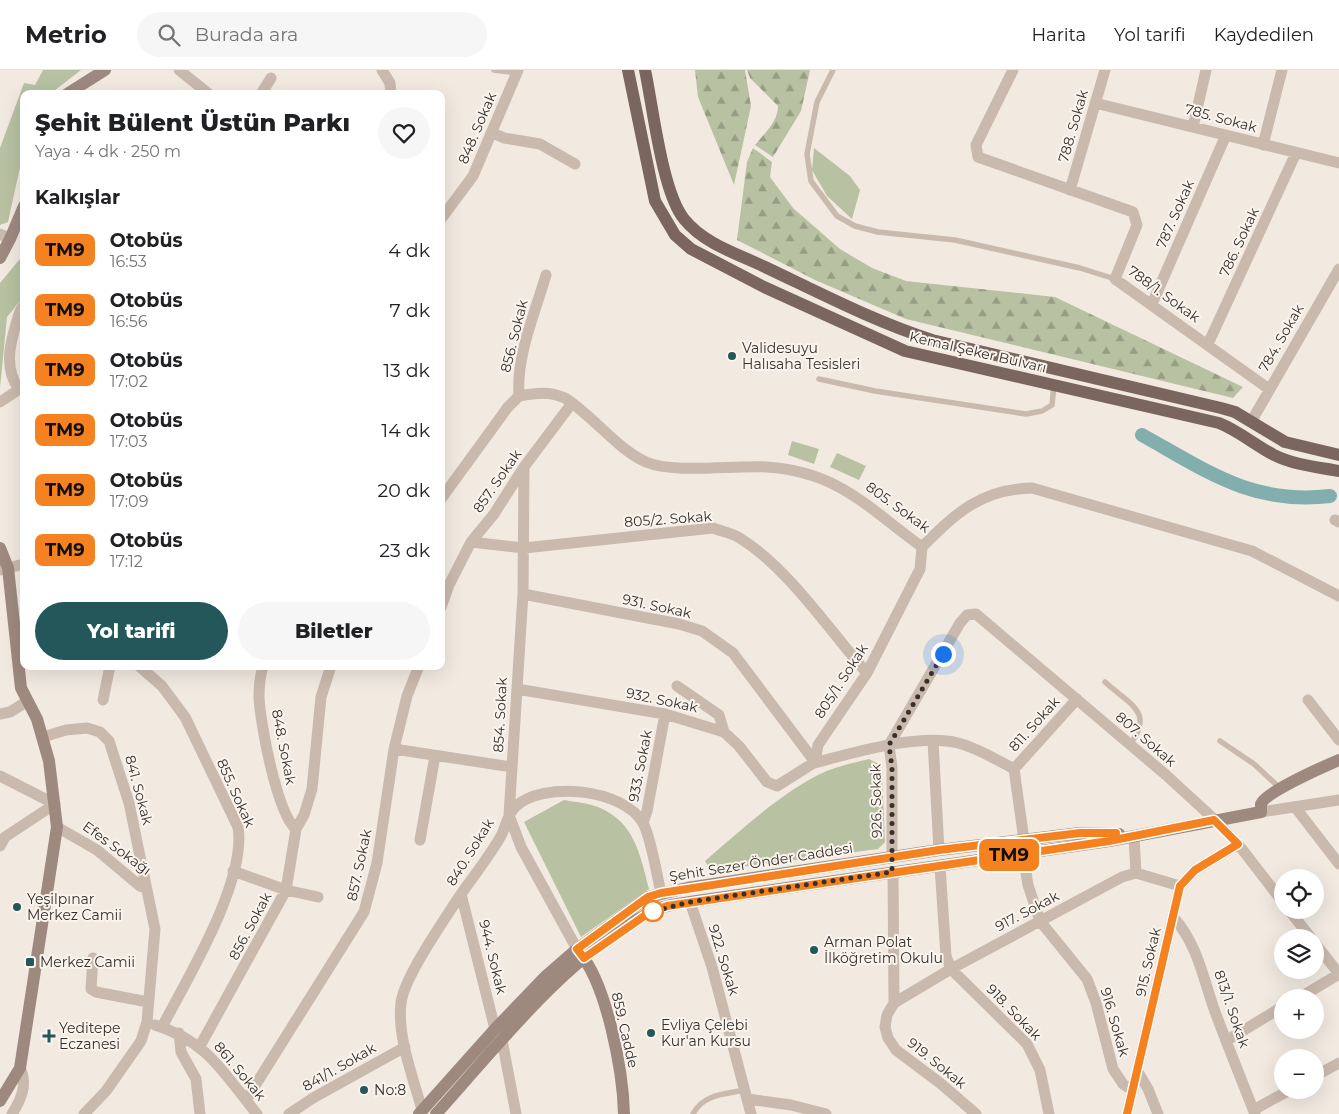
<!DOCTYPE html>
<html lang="tr">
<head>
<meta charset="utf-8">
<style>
	:root { --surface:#fff; --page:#f6f6f6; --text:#202124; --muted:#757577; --line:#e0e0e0; --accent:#235759 }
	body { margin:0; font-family:Montserrat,sans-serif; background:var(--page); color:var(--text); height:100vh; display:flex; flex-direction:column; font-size:19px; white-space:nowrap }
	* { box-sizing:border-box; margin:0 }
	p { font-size:16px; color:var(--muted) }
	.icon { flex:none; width:28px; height:28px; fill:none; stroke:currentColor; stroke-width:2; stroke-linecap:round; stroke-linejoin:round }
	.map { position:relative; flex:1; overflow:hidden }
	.details { position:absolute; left:20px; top:20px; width:425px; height:580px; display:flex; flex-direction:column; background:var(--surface); border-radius:10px; box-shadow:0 5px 20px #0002 }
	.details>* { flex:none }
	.badge { padding:0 10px; border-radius:8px; font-size:18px; line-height:32px }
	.buttons { position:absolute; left:1274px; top:799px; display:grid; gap:10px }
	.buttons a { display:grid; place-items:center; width:50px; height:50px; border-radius:50%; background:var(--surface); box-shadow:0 5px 20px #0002; font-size:25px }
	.you { position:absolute; width:25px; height:25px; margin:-12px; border:4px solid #fff; border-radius:50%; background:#1a73e8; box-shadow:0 0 0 8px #1a73e833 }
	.map>.badge { position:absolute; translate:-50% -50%; box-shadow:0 0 0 2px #fff }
	h2 { padding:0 15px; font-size:19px; line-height:45px }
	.round { display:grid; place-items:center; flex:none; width:52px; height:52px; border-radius:26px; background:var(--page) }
	.summary { display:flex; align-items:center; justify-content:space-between; height:85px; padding:0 15px }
	h1 { font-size:24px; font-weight:800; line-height:38px }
	.button { display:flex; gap:10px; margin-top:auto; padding:10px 15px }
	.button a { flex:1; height:58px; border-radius:30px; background:var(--accent); color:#fff; font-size:20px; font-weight:800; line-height:58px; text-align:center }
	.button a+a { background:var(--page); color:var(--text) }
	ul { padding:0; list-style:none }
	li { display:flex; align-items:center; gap:15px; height:60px; padding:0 15px }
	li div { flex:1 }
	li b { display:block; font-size:19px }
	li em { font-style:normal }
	li .badge { min-width:55px; font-weight:700; text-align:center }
	header { display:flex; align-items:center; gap:30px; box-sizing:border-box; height:70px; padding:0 25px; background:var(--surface); border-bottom:1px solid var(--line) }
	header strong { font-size:24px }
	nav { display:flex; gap:28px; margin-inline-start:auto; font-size:18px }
	.search { width:350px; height:45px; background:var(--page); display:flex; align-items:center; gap:12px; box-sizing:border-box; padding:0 18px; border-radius:28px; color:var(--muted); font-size:19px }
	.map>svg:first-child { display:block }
</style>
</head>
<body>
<header>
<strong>Metrio</strong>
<div class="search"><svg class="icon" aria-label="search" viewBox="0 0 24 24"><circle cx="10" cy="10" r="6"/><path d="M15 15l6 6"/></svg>Burada ara</div>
<nav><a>Harita</a><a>Yol tarifi</a><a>Kaydedilen</a></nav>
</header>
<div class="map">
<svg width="1339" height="1044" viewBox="0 0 1339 1044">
	<defs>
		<pattern id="forest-firs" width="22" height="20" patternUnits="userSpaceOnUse" patternTransform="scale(1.25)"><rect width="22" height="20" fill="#b8c1a2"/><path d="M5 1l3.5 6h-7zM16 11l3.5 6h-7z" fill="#979d84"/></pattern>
	</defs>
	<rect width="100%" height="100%" fill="#f2eae1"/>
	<path fill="#b8c1a2" d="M43,0H81L50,24H24V79L8,152L0,155V78L24,13L35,15Z
		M814,78L850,106L860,120L852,149L827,126L812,100Z
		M24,184V226L7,247L0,318V213Z
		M792,371L819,379L814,394L788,385Z
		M837,383L866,396L859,410L830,397Z
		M869,689L879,694L882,700L885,772L878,779L711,801L705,791C740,761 776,727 818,705C834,697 852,693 869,689Z
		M564,730C574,732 588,733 598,737C635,752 640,785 649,819L581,867L524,752Z"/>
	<path fill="url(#forest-firs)" d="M695,0H745L751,36L734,115L698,27Z
		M747,0H810L801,41L773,87L755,75C765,63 778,51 778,36L750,8Z
		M753,78L772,92L770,107L793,138L840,179L872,198L906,211L1055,227L1243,317L1233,328L906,249L815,210L737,170L747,92Z"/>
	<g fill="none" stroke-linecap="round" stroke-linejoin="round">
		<path stroke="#82aeae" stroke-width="14" d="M1142,365C1207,401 1252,435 1330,426"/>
		<path stroke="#cab9ad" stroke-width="5.5" d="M494,0L517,3
			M833,0L817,32L807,84L811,111L837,146L855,156L878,162L955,170L1080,198L1115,209
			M819,309L875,321L1026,344L1042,341L1052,335L1054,315
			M1105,612C1129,634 1155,642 1130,674
			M1220,671L1254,694L1281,719
			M693,1044C703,1024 725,1024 745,1020"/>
		<path stroke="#cab9ad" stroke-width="11" d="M179,0L209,24
			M382,0L390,13L391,24
			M1013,0L976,75L978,87L1133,142L1137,155L1115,209L1269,319
			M261,24L271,8
			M1095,33L1339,93
			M1193,57L1206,0
			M493,63L504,68L540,74L575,94
			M1263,75L1282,0
			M1070,120L1105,0
			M441,149L473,106L518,0
			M0,164L10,169
			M1152,234L1226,65
			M1208,274L1296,83
			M18,318C2,294 12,267 20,241L24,235
			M519,326C536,323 549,321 565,328C592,345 618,380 646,392C674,404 733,395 767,397C839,402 867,437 922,477C956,443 981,419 1032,418L1252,481L1339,526
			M0,332L24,316
			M1251,352L1339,199
			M524,397L523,524L509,745L521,777L577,879
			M441,429L508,337L519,326C516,286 535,243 546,205
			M1335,450L1339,452
			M471,472L524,478L713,458C721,461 731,463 738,467C787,496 829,560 867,603
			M0,500L24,494
			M523,524L679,554L702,561L733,583L815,692
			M441,537L449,515L471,472L494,444L524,397L572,333
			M139,596L162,616L185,647L238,757C247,811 187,909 162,957
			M263,596C260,606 259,617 259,627C260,652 277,744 296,759
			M677,616L719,645L724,662
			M517,619L665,644L724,662L739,676L767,712L777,716L815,692L818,675L867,603L920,499L922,477
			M103,630L110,596
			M1308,630L1339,670
			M0,644L10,642L26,632
			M43,667L66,660L87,658L100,662L109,671L129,733L155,859L147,952L141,971L106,1021L84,1044
			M933,671L939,780
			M394,679L512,697
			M814,693C853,683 919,663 958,673C978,678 997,690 1014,699L1024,770
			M1014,699L1077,629
			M0,706L55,734
			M1295,737L1339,794
			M1261,742L1339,730
			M643,753L647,741L665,644
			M57,757L97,780L140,816L146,818
			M1134,767L1136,803
			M420,770L435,686
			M0,776L5,767L55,734
			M1023,784L1028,815L1040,851L1087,909L1096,933L1113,999L1123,1014L1133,1021
			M892,787V697L889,675L960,553L967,545L976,544L1166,705L1215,750L1238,774L1282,831
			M940,796L946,886L951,899L1027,974L1040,1000L1049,1044
			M233,801L286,820L318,827
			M893,802L894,933
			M461,824L495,959
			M690,832L712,897L751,1044
			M1289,840L1311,868
			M1174,848C1197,874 1203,907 1214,939C1227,974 1241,1009 1255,1044
			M1315,873L1339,904
			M93,888L91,919L96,922L148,932
			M1299,928L1339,904
			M894,933L951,899L1122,807L1136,803L1180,816
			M894,933L887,945L885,957L888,968L896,980L940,1013L976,1044
			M155,955C209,972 223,1003 257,1044
			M179,963L181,982L196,1009L200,1044
			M502,970L516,1044
			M1226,971L1282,937
			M200,976L286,820L296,759L304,745L312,719L321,627L331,596
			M1138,1002L1148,1019L1158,1044
			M1315,1006L1339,993
			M748,1029L791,1035L826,1044
			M246,1030L364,842L377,793L394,679L407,626L419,596
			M422,1040C413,1007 397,967 401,933C404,908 441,855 455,833C470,810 489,788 502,764C506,755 508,744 515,737C543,710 624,719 643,753C651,767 657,806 661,823
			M1253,1040L1290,1020
			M12,1044C21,1030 28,1014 20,998
			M289,1044L313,1028L405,977
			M1127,1044L1180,816L1195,800L1238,774"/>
		<path stroke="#9e897f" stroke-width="12" d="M67,24L105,0
			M0,188L10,169L24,136
			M0,478L8,498L21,618L37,649L49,691L57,757L20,998L0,1031
			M579,882C607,914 623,1002 624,1044
			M419,1044L495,959L546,906L577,879L648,827L687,818L939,780L1080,763L1119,764
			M436,1044C499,974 565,888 649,843C661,836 676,834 690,832L1109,771L1261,742C1261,739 1261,736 1261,734C1266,722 1325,696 1339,690"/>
		<path stroke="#7a665e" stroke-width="12" d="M628,0L655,131L675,165L691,179L764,217L905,281L1219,353C1239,361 1255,375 1274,385C1294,395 1317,397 1339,401
			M645,0C653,37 662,122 684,149C704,174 738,184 765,197C820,223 873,251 932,270L1221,338L1235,342L1285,372L1339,385"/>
	</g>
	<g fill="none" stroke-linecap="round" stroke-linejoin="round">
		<defs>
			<path id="line" d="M1116,763H1080L939,780L661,823L648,827L577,879L584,888L650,842L667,836L1109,771L1214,750L1238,774L1195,800L1180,816L1127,1044"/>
		</defs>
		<use href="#line" stroke="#fff" stroke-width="11"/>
		<use href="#line" stroke="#f58220" stroke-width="8"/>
		<path stroke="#392f2b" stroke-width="5" stroke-dasharray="0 9" d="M653,841L650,842L690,832L892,802V697L889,675L943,584"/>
	</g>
	<g fill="#235759" stroke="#faf4ee" stroke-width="2">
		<circle cx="732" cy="286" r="5"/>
		<circle cx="17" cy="837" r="5"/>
		<circle cx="814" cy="880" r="5"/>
		<rect x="25" y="887" width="10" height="10" rx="2.5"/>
		<circle cx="651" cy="963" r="5"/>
		<path d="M46.5 958.5h5v5h5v5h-5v5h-5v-5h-5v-5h5z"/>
		<circle cx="364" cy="1020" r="5"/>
	</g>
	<circle fill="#fff" stroke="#f58220" stroke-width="2.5" cx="653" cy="841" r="10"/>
	<g text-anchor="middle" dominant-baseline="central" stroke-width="4" stroke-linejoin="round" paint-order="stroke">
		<g font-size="14" fill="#392f2b" stroke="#faf4ee">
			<text transform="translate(1221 48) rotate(15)">785. Sokak</text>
			<text transform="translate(1073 56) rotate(-74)">788. Sokak</text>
			<text transform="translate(477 58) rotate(-67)">848. Sokak</text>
			<text transform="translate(1175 144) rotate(-66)">787. Sokak</text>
			<text transform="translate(1239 172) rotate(-65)">786. Sokak</text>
			<text transform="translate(1164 224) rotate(36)">788/1. Sokak</text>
			<text transform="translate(514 266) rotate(-76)">856. Sokak</text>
			<text transform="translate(1281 268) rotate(-60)">784. Sokak</text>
			<text transform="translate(978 282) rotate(13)">Kemal Şeker Bulvarı</text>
			<text transform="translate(497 411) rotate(-55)">857. Sokak</text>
			<text transform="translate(898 437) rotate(36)">805. Sokak</text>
			<text transform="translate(668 449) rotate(-4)">805/2. Sokak</text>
			<text transform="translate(657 536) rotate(12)">931. Sokak</text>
			<text transform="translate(841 611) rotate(-57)">805/1. Sokak</text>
			<text transform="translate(662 630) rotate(12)">932. Sokak</text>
			<text transform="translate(500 645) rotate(-87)">854. Sokak</text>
			<text transform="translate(1034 654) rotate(-48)">811. Sokak</text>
			<text transform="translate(1146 669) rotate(41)">807. Sokak</text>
			<text transform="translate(284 677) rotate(79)">848. Sokak</text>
			<text transform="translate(640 696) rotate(-79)">933. Sokak</text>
			<text transform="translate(139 720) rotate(75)">841. Sokak</text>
			<text transform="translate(236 723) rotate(66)">855. Sokak</text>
			<text transform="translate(876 731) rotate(-91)">926. Sokak</text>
			<text transform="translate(117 778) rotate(36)">Efes Sokağı</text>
			<text transform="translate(470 782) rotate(-58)">840. Sokak</text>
			<text transform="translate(761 792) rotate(-9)">Şehit Sezer Önder Caddesi</text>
			<text transform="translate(359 795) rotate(-78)">857. Sokak</text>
			<text transform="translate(1027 841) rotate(-28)">917. Sokak</text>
			<text transform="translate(250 856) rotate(-62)">856. Sokak</text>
			<text transform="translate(493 887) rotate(76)">944. Sokak</text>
			<text transform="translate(724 890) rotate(73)">922. Sokak</text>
			<text transform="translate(1148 892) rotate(-77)">915. Sokak</text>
			<text transform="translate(1232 939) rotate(71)">813/1. Sokak</text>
			<text transform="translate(1014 942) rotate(46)">918. Sokak</text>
			<text transform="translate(1115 952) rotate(74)">916. Sokak</text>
			<text transform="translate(625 960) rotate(77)">859. Cadde</text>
			<text transform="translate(937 993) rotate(39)">919. Sokak</text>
			<text transform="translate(339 997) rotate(-30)">841/1. Sokak</text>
			<text transform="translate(240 1001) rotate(50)">861. Sokak</text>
		</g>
		<g font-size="14" fill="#392f2b" stroke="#faf4ee" text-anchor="start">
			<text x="742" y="278">Validesuyu<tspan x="742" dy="16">Halısaha Tesisleri</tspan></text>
			<text x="27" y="829">Yeşilpınar<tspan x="27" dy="16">Merkez Camii</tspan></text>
			<text x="824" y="872">Arman Polat<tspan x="824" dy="16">İlköğretim Okulu</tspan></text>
			<text x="40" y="892">Merkez Camii</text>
			<text x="661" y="955">Evliya Çelebi<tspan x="661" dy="16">Kur'an Kursu</tspan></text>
			<text x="59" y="958">Yeditepe<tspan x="59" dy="16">Eczanesi</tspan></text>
			<text x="374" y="1020">No:8</text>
		</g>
	</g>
</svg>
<div class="buttons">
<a><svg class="icon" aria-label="locate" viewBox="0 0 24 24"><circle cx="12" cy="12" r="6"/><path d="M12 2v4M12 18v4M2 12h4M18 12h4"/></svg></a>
<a><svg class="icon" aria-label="layers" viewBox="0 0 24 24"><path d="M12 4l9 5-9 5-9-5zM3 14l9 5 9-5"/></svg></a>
<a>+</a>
<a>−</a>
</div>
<div class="you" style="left:943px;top:584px"></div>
<b class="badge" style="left:1009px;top:785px;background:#f58220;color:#111">TM9</b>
<section class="details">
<div class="summary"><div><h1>Şehit Bülent Üstün Parkı</h1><p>Yaya · 4 dk · 250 m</p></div><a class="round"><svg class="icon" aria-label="heart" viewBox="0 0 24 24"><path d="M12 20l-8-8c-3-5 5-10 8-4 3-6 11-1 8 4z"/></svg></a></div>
<h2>Kalkışlar</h2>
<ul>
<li><span class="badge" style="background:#f58220;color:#111">TM9</span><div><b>Otobüs</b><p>16:53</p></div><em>4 dk</em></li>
<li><span class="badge" style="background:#f58220;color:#111">TM9</span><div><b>Otobüs</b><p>16:56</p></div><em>7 dk</em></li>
<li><span class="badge" style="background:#f58220;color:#111">TM9</span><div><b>Otobüs</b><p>17:02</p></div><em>13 dk</em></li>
<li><span class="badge" style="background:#f58220;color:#111">TM9</span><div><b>Otobüs</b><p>17:03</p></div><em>14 dk</em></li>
<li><span class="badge" style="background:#f58220;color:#111">TM9</span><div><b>Otobüs</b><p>17:09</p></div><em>20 dk</em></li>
<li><span class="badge" style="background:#f58220;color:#111">TM9</span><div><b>Otobüs</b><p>17:12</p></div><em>23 dk</em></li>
</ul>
<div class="button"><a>Yol tarifi</a><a>Biletler</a></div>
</section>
</div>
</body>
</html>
